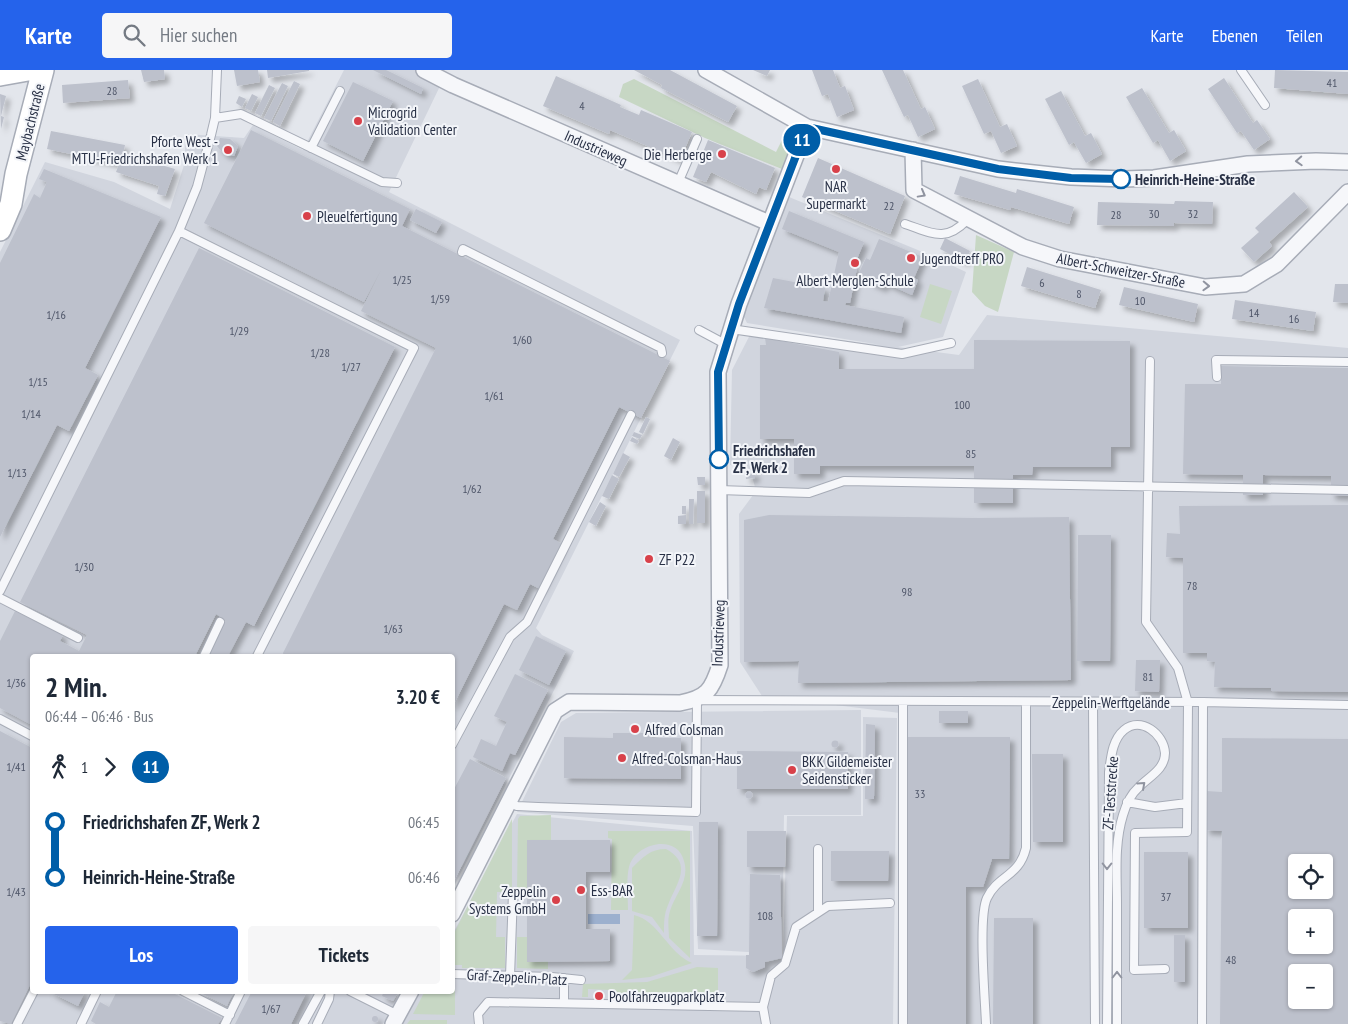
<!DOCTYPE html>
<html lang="de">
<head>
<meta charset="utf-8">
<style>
	:root { --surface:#fff; --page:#f6f6f7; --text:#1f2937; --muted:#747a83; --accent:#2563eb }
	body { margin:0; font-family:"PT Sans Narrow",sans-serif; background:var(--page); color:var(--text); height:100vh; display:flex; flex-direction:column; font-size:19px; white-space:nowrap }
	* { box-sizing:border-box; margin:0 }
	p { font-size:16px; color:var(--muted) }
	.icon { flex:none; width:28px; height:28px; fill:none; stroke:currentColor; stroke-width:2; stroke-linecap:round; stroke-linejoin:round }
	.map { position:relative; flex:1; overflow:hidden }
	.sheet { position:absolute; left:30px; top:584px; width:425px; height:340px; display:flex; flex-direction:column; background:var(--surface); border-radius:5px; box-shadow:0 1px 4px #0004 }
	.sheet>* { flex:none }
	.badge { padding:0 10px; border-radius:16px; font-size:18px; line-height:32px }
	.controls { position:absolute; left:1288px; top:784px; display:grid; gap:10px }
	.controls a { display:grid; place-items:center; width:45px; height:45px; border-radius:5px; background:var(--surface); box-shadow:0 1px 4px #0004; font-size:25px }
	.map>.badge { position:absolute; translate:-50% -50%; box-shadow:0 0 0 2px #fff }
	.legs { display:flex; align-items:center; gap:8px; height:55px; padding:0 15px; font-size:16px }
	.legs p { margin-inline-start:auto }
	.overview { display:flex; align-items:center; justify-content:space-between; height:85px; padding:0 15px }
	h1 { font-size:28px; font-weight:800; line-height:38px }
	.cta { display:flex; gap:10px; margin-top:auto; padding:10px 15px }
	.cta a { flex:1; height:58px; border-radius:5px; background:var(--accent); color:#fff; font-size:20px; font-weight:800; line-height:58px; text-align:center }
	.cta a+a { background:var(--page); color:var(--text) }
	ul { padding:0 15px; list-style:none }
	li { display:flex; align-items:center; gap:18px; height:55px; font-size:19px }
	li i { display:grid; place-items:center; width:8px; height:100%; margin:0 6px; background:currentColor }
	li i::after { content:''; width:12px; height:12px; margin:-6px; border:4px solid; border-radius:50%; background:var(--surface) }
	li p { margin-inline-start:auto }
	li:first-child i { background:linear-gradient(#0000 50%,currentColor 0) }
	li:last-child i { background:linear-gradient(currentColor 50%,#0000 0) }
	header { display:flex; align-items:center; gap:30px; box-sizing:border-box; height:70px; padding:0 25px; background:var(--accent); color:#fff }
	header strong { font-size:24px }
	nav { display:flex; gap:28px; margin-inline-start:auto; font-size:18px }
	.search { width:350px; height:45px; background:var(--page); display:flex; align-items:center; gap:12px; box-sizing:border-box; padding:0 18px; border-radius:5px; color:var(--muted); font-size:19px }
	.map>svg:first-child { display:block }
</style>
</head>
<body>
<header>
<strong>Karte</strong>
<div class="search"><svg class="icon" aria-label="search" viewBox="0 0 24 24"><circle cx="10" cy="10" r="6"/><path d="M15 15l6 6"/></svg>Hier suchen</div>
<nav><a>Karte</a><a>Ebenen</a><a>Teilen</a></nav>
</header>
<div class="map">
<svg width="1348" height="954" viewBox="0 0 1348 954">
	<defs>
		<filter id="shadow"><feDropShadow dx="4.5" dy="4.5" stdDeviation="2.5" flood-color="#0004"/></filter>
	</defs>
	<rect width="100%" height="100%" fill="#e3e6ec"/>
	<path fill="#d1d5de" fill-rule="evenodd" d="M344,0H416L441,14L389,122L680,270L536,558L542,565L574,581L453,818L452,586H32V921H400L383,954H0V182L45,92L114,112L170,139L184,95L186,64L244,68L253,55L303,80Z
		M789,127L930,185L966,202L943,267L898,277L959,285L987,245L1348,278V954H897L900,643L762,626L740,592L739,444L756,421L750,399L730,395L732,300L753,259L881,275L747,253L742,243ZM1296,792H1324V820H1296ZM1296,848H1324V875H1296ZM1296,902H1324V930H1296Z
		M861,640V745H784L782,884L698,879L693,756L517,742L561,652L576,643Z
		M863,647L897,648L893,954H403L421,921H452L453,863L517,744L692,761L694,885L783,886L787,746H863Z"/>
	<path fill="#c7d7c4" d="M634,9L776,82L788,58L797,63L782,99L705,68L619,27L623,14Z
		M976,165L1014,182L998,242L985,236L972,222Z
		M930,214L952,221L941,254L920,247Z
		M551,745V770H527V821H517L518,749L520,746Z
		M512,749V822H497L496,867H505V898H462V895H453L452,867Z
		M608,761H690V888L669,868C669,860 667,850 670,841C675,824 690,811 684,791C677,763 635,773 629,797C626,810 628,827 628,840H611L612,769L608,768Z
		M666,779C694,794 676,814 668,835C664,844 664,853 664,863L652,847L632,841V798C643,787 650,779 666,779Z
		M634,845C659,851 667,882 692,893L650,907L622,910L632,900Z
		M517,867H527V891H548V899L517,898Z
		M697,897L718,898V925L714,929L611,930L610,920L588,919V927H582L583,914L647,912Z
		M453,914H455V945L413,944L425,921H452Z
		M410,950H447V954H407Z"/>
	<path fill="#9cb0ce" d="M588,844H620V854H588Z"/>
	<path fill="#bdc1cc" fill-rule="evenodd" filter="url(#shadow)" d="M141,0H164L165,9L144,12Z
		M234,0H258L260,12L237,16Z
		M267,0H309V1L268,8Z
		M373,0H386L423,18L421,24Z
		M634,0H670L737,36L728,52L661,18L662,15Z
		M753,0H770L767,6Z
		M812,0H833L840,18L845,16L854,40L837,47L828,24L822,26Z
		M882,0H903L921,39L925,37L935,59L918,67L908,45L904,47Z
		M1275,0L1348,2V24L1274,18Z
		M556,6L621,35L620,37L639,45L641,40L692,62L680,90L610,60L609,64L543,36Z
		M1224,8L1253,53L1257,50L1270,69L1254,80L1241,61L1237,63L1208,19Z
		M978,9L1000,57L1007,54L1017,76L1001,83L991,61L984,64L962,16Z
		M128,10L130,28L63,33L62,15Z
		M294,11L300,14L280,56L273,52Z
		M353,12L393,31L363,91L323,71Z
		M282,13L288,16L271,51L264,48Z
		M269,15L275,18L261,46L255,43Z
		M1142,18L1169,63L1174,60L1186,81L1170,91L1158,70L1153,73L1126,27Z
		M1061,21L1085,66L1091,63L1102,84L1086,93L1074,72L1069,75L1045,29Z
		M0,24L6,26L1,46L4,47L1,59Z
		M252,24L258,27L251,41L245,38Z
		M239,26L246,29L242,37L236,33Z
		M251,60L410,139L402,156L670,291L641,348L619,337L553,469L562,474L540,519L530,514L517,540L504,534L452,638V586H284L283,583L436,278L361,241L381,200L364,232L204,153Z
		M51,61L125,75L123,84L175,99L165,126L157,124L159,116L116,102L119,94L47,79Z
		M220,68L230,69L238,76L234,86L224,84L217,76Z
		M708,70L775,98L766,120L759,117L756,124L711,102L706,112L693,107Z
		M818,88L905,126L890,164L802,127Z
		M44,99L161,147L85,298L98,305L69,361L57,355L0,467V193L34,124L40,128L47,112L39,109Z
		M960,106L1016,123L1017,119L1074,137L1069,154L1011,137L1010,140L954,124Z
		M1294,122L1308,137L1269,172L1272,176L1254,192L1241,178L1259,162L1255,158Z
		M1175,131L1213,132L1212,154L1174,153V156L1097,155L1098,132L1174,134Z
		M416,139L442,152L436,163L410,150Z
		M789,141L864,172L857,189L854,188L852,197L857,198L850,233H846L845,235L904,247L901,263L764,238L773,208L825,218L823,231L828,232L839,182L782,159Z
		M945,168L970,181L965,192L940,179Z
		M879,169L923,187L914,208L918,210L912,225L885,213L883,218L869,212L871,208L859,203L866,188L870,190Z
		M199,178L395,277L254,556L246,552L228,586H208L226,550L216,544L195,586H32V655L0,638V571L15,541L63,565L60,571L79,581L87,565L20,532Z
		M1027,197L1101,220L1095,238L1021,216Z
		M1335,214H1348V233L1333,232Z
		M1124,217L1198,234L1194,252L1119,235Z
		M1235,230L1316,242L1313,261L1232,249Z
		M765,268L839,282V299H974V270L1130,271V377H1111V397H1033L1032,405H1013V433H974V396H820V404H794V369H760V275H766Z
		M1221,296L1348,298V426L1331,425V406L1263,405V425H1243V405L1183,404L1185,314H1221Z
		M646,347L650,349L643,364L639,362Z
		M634,362L642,365L640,369L632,366Z
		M632,367L639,371L637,374L630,371Z
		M673,368L680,372L671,390L664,386Z
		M623,383L630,387L619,407L613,404Z
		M755,402V408L746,409V403Z
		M612,405L619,409L609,429L602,426Z
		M697,407H705V415H698Z
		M697,421H705V453H697Z
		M689,429H694L693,454H689Z
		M600,432L606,436L596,456L589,452Z
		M1348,435V622L1271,621V618L1214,617L1215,592L1207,591V583H1183V488L1166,487L1167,463L1180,464L1179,436Z
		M682,436H686V444H682Z
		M686,445V454H678V446Z
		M769,445L975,448L1069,447L1071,610L798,613L799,591L744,592V450Z
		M1078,465H1111L1110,591H1077Z
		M536,566L566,581L549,615L519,600Z
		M1136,590H1160L1159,622L1135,621Z
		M515,604L548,620L515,685L510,683L502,701L473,687L481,669L496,676L507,652L494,646Z
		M939,641H968V653H939Z
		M866,654L875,655L874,729H865Z
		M0,661L32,678V911L11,954L0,951Z
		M613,663H652V668H681V709L564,708V667L613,668Z
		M908,667H1010L1009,789H992L983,817H966V954H907Z
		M1222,668L1348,669V954H1220L1222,761L1205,760L1206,721L1222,722ZM1296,792H1324V820H1296ZM1296,848H1324V875H1296ZM1296,902H1324V930H1296Z
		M831.5 674a3.5 3.5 0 1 1 7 0a3.5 3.5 0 1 1-7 0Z
		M737,681L848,682V719H737Z
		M1032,684H1063V772H1033Z
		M470,689L506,708L452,815V723Z
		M745.5 725a3.5 3.5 0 1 1 7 0a3.5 3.5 0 1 1-7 0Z
		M699,752H718L717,866H697Z
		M747,761H786L785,797H747Z
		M527,770H610V802H586V859H610V891L527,892Z
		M831,781H889L888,811H831Z
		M1144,782H1188V858H1144Z
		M750,804L780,805L782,888L765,892V897L753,902L746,898V885H749Z
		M994,848H1033V954H993Z
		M1174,865H1185V912H1174Z
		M48,921H85L78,936Z
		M117,921H169L222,948L218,954H96L91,951L100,932L109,937Z
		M197,921H234L227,936Z
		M252,921H307L291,954H235Z
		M384,921H399L393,931L382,926Z
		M372 949a3 3 0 1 1 6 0a3 3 0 1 1-6 0Z"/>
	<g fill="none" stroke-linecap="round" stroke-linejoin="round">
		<defs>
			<path id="service" d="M1241,0L1265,35
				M215,48L241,44L382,112L397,113
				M311,78L340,21
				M678,113L697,69
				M905,154C932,163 945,173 967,150
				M179,161L414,278L257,586
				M462,182L463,179L661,278L662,283
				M731,259L902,284L951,273
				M699,260L727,275
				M1150,291L1146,552L1178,598L1188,633L1187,762L1135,763L1134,900L1165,899
				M1217,307L1216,290L1348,292
				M719,420L809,423L844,411L1348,420
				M0,521L179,161L197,117L211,65L215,48L217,0
				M0,528L78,568
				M204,586L220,552
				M903,632V954
				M1093,632L1095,954
				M1203,632L1348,635
				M0,649L32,666
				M452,675L510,567L527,552L631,345
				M507,732L517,736L538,737L696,742L697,630L1203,632L1202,954
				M1127,732L1155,737L1187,733
				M818,779V842
				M452,904L552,907L581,910
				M510,906L513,823
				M183,921L230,945
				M350,921L398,945
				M564,933V908
				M763,937L771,906L785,894L796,857L828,836L890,833
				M17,954L34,921
				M81,954L97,921
				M225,954L241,921
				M303,954L321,921
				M317,954L329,929L330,921
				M479,954L478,944L488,932L763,937L766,954
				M986,954C985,928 978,847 987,828C998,805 1019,807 1026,778V632
				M1107,954L1109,702C1111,688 1112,670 1124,660C1141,646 1164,664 1165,683C1165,700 1148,707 1138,718C1130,725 1126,735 1123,745C1114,774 1117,805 1117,835C1117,875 1117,914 1117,954"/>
			<path id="minor" d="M424,0L453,15L769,153
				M706,0L807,57L998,99L1071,107L1124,109L1154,108L1248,94L1316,91L1348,92
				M913,80L914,120L1023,177L1060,189L1205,217L1244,214L1277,194L1348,122
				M452,844L555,641L569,632L680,633C707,628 712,620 720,595L718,302L739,234L807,57
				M393,954L411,921"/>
			<path id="secondary" d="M0,5L28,0
				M0,160L11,134L16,104L43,0"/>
		</defs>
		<use href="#service" stroke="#a7acb7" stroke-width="10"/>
		<use href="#minor" stroke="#a7acb7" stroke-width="18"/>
		<use href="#secondary" stroke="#a7acb7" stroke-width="24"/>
		<use href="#service" stroke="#f6f7fa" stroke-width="8"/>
		<use href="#minor" stroke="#f6f7fa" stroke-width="15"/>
		<use href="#secondary" stroke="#fff" stroke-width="21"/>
	</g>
	<defs><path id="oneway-chevron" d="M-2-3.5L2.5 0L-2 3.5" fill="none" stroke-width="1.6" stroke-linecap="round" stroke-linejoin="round" transform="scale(1.25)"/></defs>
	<g stroke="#9094a0">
		<use href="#oneway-chevron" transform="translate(1299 91) rotate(177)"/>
		<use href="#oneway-chevron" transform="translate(922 124) rotate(29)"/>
		<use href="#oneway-chevron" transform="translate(1206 216) rotate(2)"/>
		<use href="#oneway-chevron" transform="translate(1142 715) rotate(-42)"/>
		<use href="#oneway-chevron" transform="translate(1107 796) rotate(90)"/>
		<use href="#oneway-chevron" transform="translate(1117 905) rotate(-90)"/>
	</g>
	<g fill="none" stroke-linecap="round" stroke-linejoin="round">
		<defs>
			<path id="line-1" d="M719,389L718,302L739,234L807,57L998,99L1071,108L1121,109"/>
		</defs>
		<use href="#line-1" stroke="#fff" stroke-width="11"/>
		<use href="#line-1" stroke="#005ea8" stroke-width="8"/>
	</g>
	<g fill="#d8414a" stroke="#f3f5f9" stroke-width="2">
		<circle cx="358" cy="51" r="5"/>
		<circle cx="228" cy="80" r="5"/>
		<circle cx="722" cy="84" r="5"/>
		<circle cx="836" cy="99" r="5"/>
		<circle cx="307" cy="146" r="5"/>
		<circle cx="911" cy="188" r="5"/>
		<circle cx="855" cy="193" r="5"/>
		<circle cx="649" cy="489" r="5"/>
		<circle cx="635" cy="659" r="5"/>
		<circle cx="622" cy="688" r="5"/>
		<circle cx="792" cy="700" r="5"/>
		<circle cx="581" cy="820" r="5"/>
		<circle cx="556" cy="830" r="5"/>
		<circle cx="599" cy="926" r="5"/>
	</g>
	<g fill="#fff" stroke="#005ea8" stroke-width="2.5">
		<circle cx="1121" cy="109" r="9"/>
		<circle cx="719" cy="389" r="9"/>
	</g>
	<g text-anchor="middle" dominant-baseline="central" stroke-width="4" stroke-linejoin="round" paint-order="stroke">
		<g font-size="12" fill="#4e5568">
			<text x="1332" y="12">41</text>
			<text x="112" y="20">28</text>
			<text x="582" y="35">4</text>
			<text x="889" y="135">22</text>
			<text x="1154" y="143">30</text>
			<text x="1193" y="143">32</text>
			<text x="1116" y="144">28</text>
			<text x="402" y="209">1/25</text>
			<text x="1042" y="212">6</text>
			<text x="1079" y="223">8</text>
			<text x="440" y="228">1/59</text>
			<text x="1140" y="230">10</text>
			<text x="1254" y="242">14</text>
			<text x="56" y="244">1/16</text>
			<text x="1294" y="248">16</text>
			<text x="239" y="260">1/29</text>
			<text x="522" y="269">1/60</text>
			<text x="320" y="282">1/28</text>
			<text x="351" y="296">1/27</text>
			<text x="38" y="311">1/15</text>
			<text x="494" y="325">1/61</text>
			<text x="962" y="334">100</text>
			<text x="31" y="343">1/14</text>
			<text x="971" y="383">85</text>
			<text x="17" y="402">1/13</text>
			<text x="472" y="418">1/62</text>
			<text x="84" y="496">1/30</text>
			<text x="1192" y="515">78</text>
			<text x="907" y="521">98</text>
			<text x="393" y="558">1/63</text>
			<text x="1148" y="606">81</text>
			<text x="16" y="612">1/36</text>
			<text x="16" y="696">1/41</text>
			<text x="920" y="723">33</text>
			<text x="16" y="821">1/43</text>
			<text x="1166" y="826">37</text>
			<text x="765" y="845">108</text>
			<text x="1231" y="889">48</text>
			<text x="271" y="938">1/67</text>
		</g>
		<g font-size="15" fill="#293146" stroke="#f3f5f9" text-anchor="start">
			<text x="368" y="42">Microgrid<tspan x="368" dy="17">Validation Center</tspan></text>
			<text x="218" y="71" text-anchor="end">Pforte West -<tspan x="218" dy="17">MTU-Friedrichshafen Werk 1</tspan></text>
			<text x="712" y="84" text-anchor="end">Die Herberge</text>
			<text x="836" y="116" text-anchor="middle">NAR<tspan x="836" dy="17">Supermarkt</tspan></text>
			<text x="317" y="146">Pleuelfertigung</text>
			<text x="921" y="188">Jugendtreff PRO</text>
			<text x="855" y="210" text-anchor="middle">Albert-Merglen-Schule</text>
			<text x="659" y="489">ZF P22</text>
			<text x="645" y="659">Alfred Colsman</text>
			<text x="632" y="688">Alfred-Colsman-Haus</text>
			<text x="802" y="691">BKK Gildemeister<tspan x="802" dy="17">Seidensticker</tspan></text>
			<text x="591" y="820">Ess-BAR</text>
			<text x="546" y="821" text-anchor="end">Zeppelin<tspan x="546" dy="17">Systems GmbH</tspan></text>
			<text x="609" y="926">Poolfahrzeugparkplatz</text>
		</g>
		<g font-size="15" fill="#293146" stroke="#f3f5f9">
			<text transform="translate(30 52) rotate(-76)">Maybachstraße</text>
			<text transform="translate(596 78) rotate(24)">Industrieweg</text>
			<text transform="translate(1121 200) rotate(11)">Albert-Schweitzer-Straße</text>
			<text transform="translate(718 563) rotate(-88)">Industrieweg</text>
			<text x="1111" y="632">Zeppelin-Werftgelände</text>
			<text transform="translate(1110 723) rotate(-86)">ZF-Teststrecke</text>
			<text transform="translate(517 907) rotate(3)">Graf-Zeppelin-Platz</text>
		</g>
		<g font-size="15" font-weight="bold" fill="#293146" stroke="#f3f5f9" text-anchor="start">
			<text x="1135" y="109">Heinrich-Heine-Straße</text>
			<text x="733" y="380">Friedrichshafen<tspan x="733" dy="17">ZF, Werk 2</tspan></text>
		</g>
	</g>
</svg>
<div class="controls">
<a><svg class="icon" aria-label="locate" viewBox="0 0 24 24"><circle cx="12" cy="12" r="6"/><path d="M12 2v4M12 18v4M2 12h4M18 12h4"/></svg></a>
<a>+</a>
<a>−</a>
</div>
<b class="badge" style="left:802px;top:70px;background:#005ea8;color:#fff">11</b>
<section class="sheet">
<div class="overview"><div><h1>2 Min.</h1><p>06:44 – 06:46 · Bus</p></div><b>3.20 €</b></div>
<div class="legs"><svg class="icon" aria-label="walk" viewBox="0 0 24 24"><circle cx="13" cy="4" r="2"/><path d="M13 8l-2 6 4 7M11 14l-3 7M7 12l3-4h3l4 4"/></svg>1<svg class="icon" aria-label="forward" viewBox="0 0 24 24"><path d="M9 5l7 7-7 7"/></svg><b class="badge" style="background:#005ea8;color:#fff">11</b></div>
<ul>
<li><i style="color:#005ea8"></i><b>Friedrichshafen ZF, Werk 2</b><p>06:45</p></li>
<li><i style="color:#005ea8"></i><b>Heinrich-Heine-Straße</b><p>06:46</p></li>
</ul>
<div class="cta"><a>Los</a><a>Tickets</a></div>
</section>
</div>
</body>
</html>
